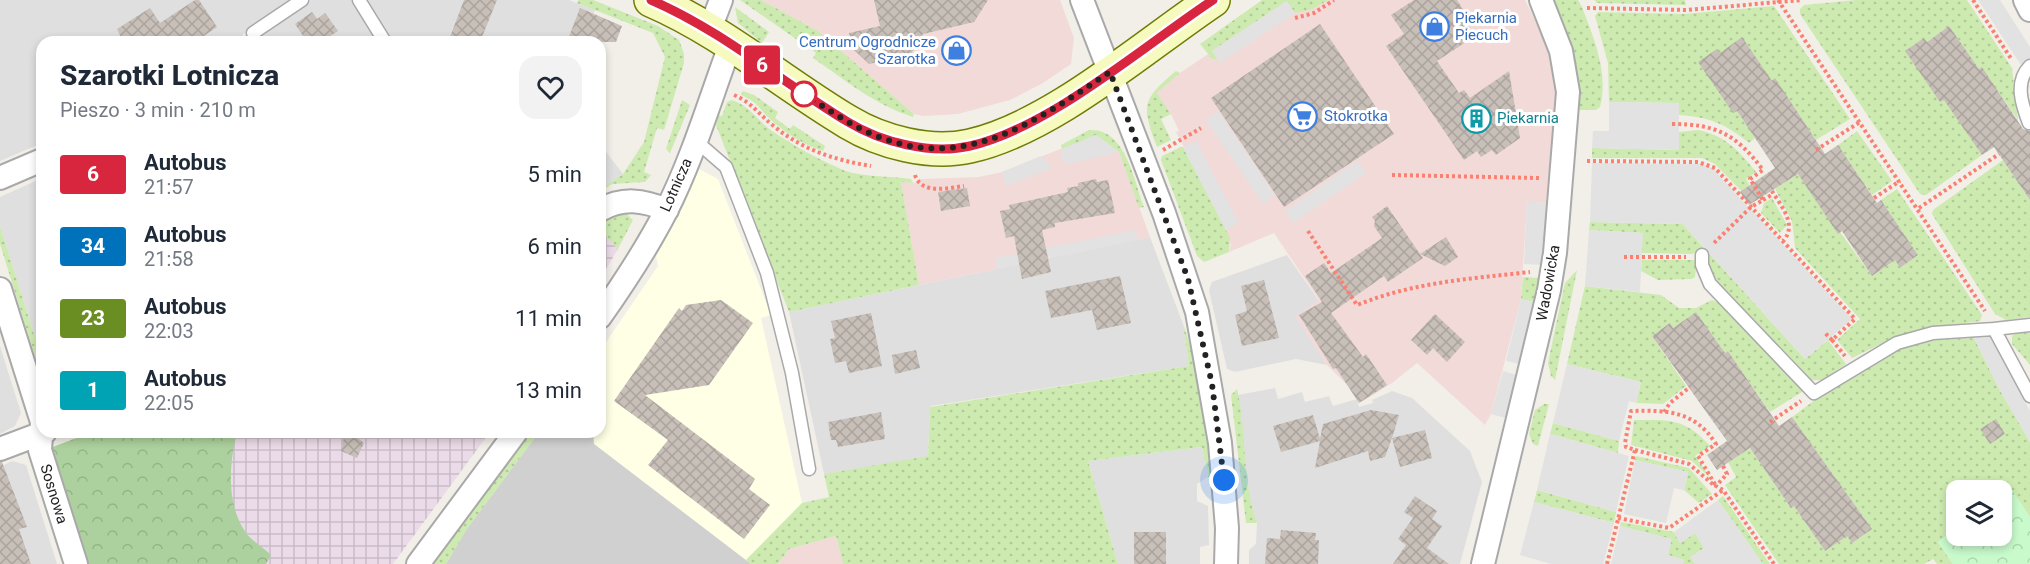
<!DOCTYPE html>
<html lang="pl">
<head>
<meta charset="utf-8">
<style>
	:root { --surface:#fff; --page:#f2f2f3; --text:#1f2937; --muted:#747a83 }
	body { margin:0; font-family:Roboto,sans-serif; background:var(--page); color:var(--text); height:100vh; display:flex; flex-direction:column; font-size:22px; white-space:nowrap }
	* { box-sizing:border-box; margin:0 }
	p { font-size:20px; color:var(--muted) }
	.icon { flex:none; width:33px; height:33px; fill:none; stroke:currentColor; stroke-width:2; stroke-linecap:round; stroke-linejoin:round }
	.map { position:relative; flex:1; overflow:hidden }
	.details { position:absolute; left:36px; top:36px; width:570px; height:402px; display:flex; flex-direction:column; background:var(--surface); border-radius:18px; box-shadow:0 3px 9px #0003 }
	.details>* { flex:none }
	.badge { padding:0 12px; border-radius:4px; font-size:21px; line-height:39px }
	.controls { position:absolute; left:1946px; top:480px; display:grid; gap:12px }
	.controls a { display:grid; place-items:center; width:66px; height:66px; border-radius:12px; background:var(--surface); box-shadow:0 3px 9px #0003; font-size:30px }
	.you { position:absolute; width:30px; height:30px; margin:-15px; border:4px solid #fff; border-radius:50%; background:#1a73e8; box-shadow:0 0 0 9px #1a73e833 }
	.map>.badge { position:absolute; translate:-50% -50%; box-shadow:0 0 0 3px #fff }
	.round { display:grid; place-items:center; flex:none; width:63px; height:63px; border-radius:18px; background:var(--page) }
	.summary { display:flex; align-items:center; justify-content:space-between; height:102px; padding:0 24px }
	h1 { font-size:28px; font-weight:800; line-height:45px }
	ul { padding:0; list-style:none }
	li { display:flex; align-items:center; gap:18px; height:72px; padding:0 24px }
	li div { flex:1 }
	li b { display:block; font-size:22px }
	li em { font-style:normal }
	li .badge { min-width:66px; font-weight:700; text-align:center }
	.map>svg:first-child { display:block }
</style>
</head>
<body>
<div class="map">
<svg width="2030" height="564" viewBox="0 0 2030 564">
	<defs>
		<pattern id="industrial-grid" width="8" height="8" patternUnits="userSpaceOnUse" patternTransform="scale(1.5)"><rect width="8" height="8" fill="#ebdbe8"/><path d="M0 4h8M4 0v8" fill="none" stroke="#c9bcc7"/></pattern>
		<pattern id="grass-dots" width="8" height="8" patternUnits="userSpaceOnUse" patternTransform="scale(1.5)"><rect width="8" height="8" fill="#cdebb0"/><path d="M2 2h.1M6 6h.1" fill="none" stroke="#b0c997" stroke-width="1.8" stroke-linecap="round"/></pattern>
		<pattern id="forest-crowns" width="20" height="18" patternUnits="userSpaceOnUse" patternTransform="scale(1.5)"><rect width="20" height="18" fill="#add19e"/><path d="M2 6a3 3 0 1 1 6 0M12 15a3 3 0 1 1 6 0" fill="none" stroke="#95b388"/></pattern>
		<pattern id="park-crowns" width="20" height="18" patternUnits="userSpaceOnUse" patternTransform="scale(1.5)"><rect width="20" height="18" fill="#c8facc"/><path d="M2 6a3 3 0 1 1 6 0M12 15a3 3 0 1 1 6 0" fill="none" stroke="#acd6af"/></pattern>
		<pattern id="building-cross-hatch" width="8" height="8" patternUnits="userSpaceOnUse" patternTransform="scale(1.5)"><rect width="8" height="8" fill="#c7bfb8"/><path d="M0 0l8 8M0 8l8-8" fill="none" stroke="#aba49e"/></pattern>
	</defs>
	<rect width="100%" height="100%" fill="#f2efe9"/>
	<path fill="#e0dfdf" d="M0,0H292L243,34L241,42H42V143L0,161Z
		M311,0H353L379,42H251Z
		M366,0H569L595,10L582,42H392Z
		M600,144L623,174L600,189Z
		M42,178V360L0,226V197Z
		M1150,237L1183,324L1189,366L930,406L928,457L824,474L789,312Z
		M1287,255L1319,301L1296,316L1327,365L1296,359L1235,372L1227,369L1209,290L1212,282Z
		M0,346L21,413L15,426L0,434Z
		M1275,388L1278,399L1302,392L1305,402L1329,396L1333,406L1357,399L1359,407L1373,403L1372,400L1392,391L1412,398L1470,451L1482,482L1460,564H1249V550L1256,544L1257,523L1250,509L1238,395Z
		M1202,447L1208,477L1197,484V501L1208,506L1209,545L1200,547V564H1118L1088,461Z
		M12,461L26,465L57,564H0V467Z"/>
	<path fill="#f2dad9" d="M761,0H1060L1074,38L1071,64L1043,83L1010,100L958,114L923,116L914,114L818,31Z
		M1328,0H1525L1540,31L1552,65L1556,92L1546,203L1527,202L1521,299L1491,414L1485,425L1417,363L1392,383L1363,401L1327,365L1295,316L1319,300L1274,233L1229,252L1231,245L1226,230L1176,132L1179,131L1171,114L1157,93L1180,73L1287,1L1313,9Z
		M1096,135L1119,152L1150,237L919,285L901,182L919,183V179L979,177L1002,172Z
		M836,536L843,564H778L789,549Z"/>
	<path fill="url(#industrial-grid)" d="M605,234L618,249L600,279V237Z
		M92,432H490L393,564H88Z"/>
	<path fill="#ffffe5" d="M699,169L718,179L771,315L761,318L802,503L746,560L594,444L593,432H600V351L658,266L656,256L683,207Z"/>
	<path fill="#d0d0d0" d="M539,432H593L594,444L751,564H446L466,530Z"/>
	<path fill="url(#grass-dots)" d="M578,0H593L658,26L679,40L684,54V63L664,130L657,128L644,172L651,175L645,182L612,184L600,192V189L623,174L644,142L665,57L653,33L577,3Z
		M740,0H761L818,31L914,114L913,117C875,105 845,80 813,58L816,53Z
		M1262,0H1328L1313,9L1295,13L1287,1L1212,51L1218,59H1212L1200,44Z
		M1552,0H1578L1582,7C1594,39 1609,73 1600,107L1596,110H1577Z
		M1594,0H1685L1686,5L1597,3Z
		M1856,0H1967L2012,68L2018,120L1982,68L1979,69L1949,26L1927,42L1924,38L1946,98L1982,155L1926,195L1920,194L1800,14V9L1804,5Z
		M1774,6L1850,119L1816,140L1775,79L1737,111L1755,138L1749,143C1726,124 1709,117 1679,115V103L1609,102L1608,63L1595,16L1598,12L1684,14Z
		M735,7L769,32L762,43L738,23Z
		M1176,71L1180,73L1157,93L1171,114L1161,119L1171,140L1157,147C1141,106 1142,99 1176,71Z
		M743,91L754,95L778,112L775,118L790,129L793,125L825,146L823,151C804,145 785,133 770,119C758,108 758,102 741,95Z
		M682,100L690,105L670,153L666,149Z
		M732,100C751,107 757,120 772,131C794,146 818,159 841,169C857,177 892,176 911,179L913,183L901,182L919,285L789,312L716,125L718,115L722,116L727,102Z
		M1089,130C1125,127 1134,180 1144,207L1139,208L1119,152L1096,135L1062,149L1061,145Z
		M1698,130C1725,135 1739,151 1756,172L1746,179L1757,197L1752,202L1715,164L1702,158H1592V148L1678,150L1679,132Z
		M1857,131L1892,181L1872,195L1838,145Z
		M1181,147H1183L1230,238L1229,252L1204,262L1197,256L1161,160L1162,156Z
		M2003,160L2030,200V317L2006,320L1995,314L1932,214L1933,210Z
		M1798,174L1872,276L1895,260L1900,268L1918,255L1881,200L1897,189L1982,315L1980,321L1919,330L1883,343L1852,358L1837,340L1860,319L1795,248L1792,221L1775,189Z
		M1772,198L1787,225L1780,233L1761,213L1764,203Z
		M618,213L627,214L633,220L618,249L605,235L600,237V219Z
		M1590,222L1683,224L1704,248L1693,254L1642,253V233L1589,230Z
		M0,226L42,360V379L0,244Z
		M1709,253L1805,359L1828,340L1846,364L1823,380H1809L1718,283L1709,267Z
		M1642,260H1697L1695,277L1692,279L1658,280L1641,271Z
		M1577,270L1555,380L1551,376L1548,363L1554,334L1565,283Z
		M1523,277L1541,278L1535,302L1521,299Z
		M1585,286L1661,295L1679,308H1696L1712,300L1723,305L1802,388V392L1770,412L1728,351L1725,353L1696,312L1673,328L1670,324L1652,336L1686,386L1663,404L1636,403L1641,382L1567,364Z
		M1183,324C1201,373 1207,425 1213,476L1208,477L1202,447L1088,461L1118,564H843L836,536L789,549L778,564H751L746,560L802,503L829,497L824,474L928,456L930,407L1189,366Z
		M2016,333H2030V365L2012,344V336Z
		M1974,338L1998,387L2030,442V517L2012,491L2001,498V490H1956V529L1938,542L1953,564H1937L1933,559L1924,564H1779L1725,485L1736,477L1728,462L1750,448L1791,508L1794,506L1825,551L1847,536L1872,529L1792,417C1831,389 1874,351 1923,342C1940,339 1957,339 1974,338Z
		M1237,389C1247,433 1242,482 1257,523H1246L1231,395Z
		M1544,404H1549L1538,446L1533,444L1529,434L1535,410Z
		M1634,420C1669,420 1686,418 1710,446L1695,456L1711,479L1692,461L1631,445Z
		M1553,423L1619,441L1618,453L1550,434Z
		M531,432H539L466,530L446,564H434L436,556Z
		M1636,456L1689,468L1712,494L1699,503L1684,490L1688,472L1635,460Z
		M1537,490L1616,512L1614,523L1534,502Z
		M1723,496L1770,564H1763L1718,500Z
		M1621,522L1674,532L1680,543L1695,533L1704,548L1691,557L1695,564H1683L1684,560L1668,555L1671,539L1620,526Z"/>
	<path fill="url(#forest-crowns)" d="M92,432H237C229,465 226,504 246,533C252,541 264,548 271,555L266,564H88L50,448Z"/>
	<path fill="url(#park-crowns)" d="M2012,490L2030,517V564H1953L1938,542L1956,529V536H2001V498Z"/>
	<path fill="#e2e2e2" d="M1978,0H2000L2030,47V59L2021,65Z
		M1287,1L1295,13L1220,63L1212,51Z
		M1609,102L1679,103V150L1592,148L1593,131H1609Z
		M1218,111L1275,195L1263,204L1206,120Z
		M1096,135L1119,152L1067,164L1061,157L1062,149Z
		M1196,141L1239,223L1226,230L1183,147Z
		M1041,156L1052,168L1006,186L1002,172Z
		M1357,161L1366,173L1293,223L1285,211Z
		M1592,163L1702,164L1712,168L1852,319L1805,359L1683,224L1590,222Z
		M1527,201L1546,203L1543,265L1524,264Z
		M1136,230L1138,240L997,269L995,258Z
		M1589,230L1643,233L1640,292L1585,286Z
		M1521,299L1535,302L1520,364L1506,361Z
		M1990,337L2030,411V442L1998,387L1974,338Z
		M1567,364L1641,382L1636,403L1629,401L1619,441L1553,423Z
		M1503,371L1517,375L1506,418L1491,414Z
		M1550,434L1629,456L1616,512L1537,490Z
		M1635,460L1688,472L1684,490L1674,488L1666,523L1624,514Z
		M1718,500L1763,564H1695L1690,557L1704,548L1695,533L1680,543L1674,532Z
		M1534,502L1614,523L1603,564H1551L1520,555Z
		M1620,526L1672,539L1668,555L1684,560L1683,564H1611Z"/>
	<path fill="url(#building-cross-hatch)" d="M195,0H199L217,27L195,42H123L117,29L150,8L160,23Z
		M464,0H497L480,42H462L450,37Z
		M874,0H988L974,22L923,34L911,54L869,64L853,49L849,33L880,26Z
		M1414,0H1457L1466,14L1462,17L1475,36L1437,61L1459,93L1464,90L1470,98L1509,71L1520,138L1496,155L1492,150L1481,157L1477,151L1464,160L1386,46L1404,34L1391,15Z
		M580,8L622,26L616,42H567Z
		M312,12L317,19L325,13L338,31L321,42H307L295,24Z
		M1320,24L1394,134L1284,207L1211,98Z
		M1949,26L1979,69L1982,67L2023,129L2030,131V200L1994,147L1982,155L1944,100L1940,102L1905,51L1924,38L1927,42Z
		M1742,37L1772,81L1775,78L1825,154L1838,145L1877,203L1881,200L1918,255L1900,268L1895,260L1872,276L1842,231L1838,234L1798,174L1749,205L1740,192L1775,168L1737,111L1733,113L1698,62L1717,49L1720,53Z
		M1096,179L1097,182L1108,180L1115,213L1055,223V227L1042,230L1051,272L1022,279L1014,236L1006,238L1000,211L1010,209L1009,205L1068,192L1067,188L1078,186V183Z
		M967,188L970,206L941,211L938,192Z
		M1387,206L1420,254L1446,237L1458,257L1445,266L1420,254L1423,258L1388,282L1384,276L1331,313L1363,357L1366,354L1387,385L1359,403L1336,368L1333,369L1299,315L1322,302L1305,276L1324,263L1331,273L1382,238L1374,226L1375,221L1372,217Z
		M1120,276L1131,323L1097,330L1092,310L1051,318L1045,291Z
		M1264,280L1279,338L1242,346L1235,315L1247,311L1241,286Z
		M721,300L753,323L709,385L645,395L755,479L749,489L770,505L744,539L648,465L668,440L614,401L679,308L682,311L686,305Z
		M1696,312L1725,353L1728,351L1779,426L1792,417L1872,529L1852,543L1847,536L1825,551L1794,506L1791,508L1750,448L1717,470L1707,455L1727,441L1652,336L1670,323L1673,328Z
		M871,313L882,366L849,373L846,361L835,363L830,339L835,338L831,321Z
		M1435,314L1465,342L1447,362L1433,348L1427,355L1411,340Z
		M916,350L920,368L895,374L892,355Z
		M1371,410L1399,415L1392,438L1425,430L1432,458L1400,467L1392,438L1385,457L1370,461L1368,451L1315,468L1320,441L1281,452L1273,426L1313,415L1320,439L1323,424Z
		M881,412L885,439L838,447L836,440H831L828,422Z
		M1996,419L2005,434L1990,444L1980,429Z
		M345,432H350L364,443L357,458L341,451Z
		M0,462H2L27,527L19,529L31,564H0Z
		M1415,496L1437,511L1432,519L1442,526L1427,548L1449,564H1393L1406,545L1398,539L1413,518L1404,512Z
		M1281,530L1316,533L1315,540H1319L1318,564H1265L1267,538L1280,539Z
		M1134,532H1166V564H1134Z"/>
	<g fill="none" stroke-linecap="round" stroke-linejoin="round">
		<defs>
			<path id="lane" d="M359,0L385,42
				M253,33L302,0
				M2029,123C2022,105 2014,82 2030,66
				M696,141L726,167L767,273L792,373L809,469
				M1702,255V265L1710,284L1814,393L1897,343L1933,333L1994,329
				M2030,325L1994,329L2030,396"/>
			<path id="street" d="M1082,0L1164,213L1197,312L1220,443L1227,528L1226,564
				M2025,0L2030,10
				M710,29L721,0
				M0,178L42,160
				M600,210C623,197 643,200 667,210
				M0,289L42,422
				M600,317C624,283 647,248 666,211C693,158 710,99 731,43
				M42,423L40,450L76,564
				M0,449L45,432
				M418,564L516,432
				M1483,564L1549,290L1555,253L1568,92L1561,51L1541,0"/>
			<path id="secondary" d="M651,0C723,31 781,82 848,122C881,142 930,155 970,146C1051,128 1143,47 1213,0"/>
		</defs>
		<use href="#lane" stroke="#a9a9a9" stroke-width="15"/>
		<use href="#street" stroke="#a9a9a9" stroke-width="26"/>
		<use href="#secondary" stroke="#707d05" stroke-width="36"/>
		<path stroke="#fa8072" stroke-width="4" stroke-dasharray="3 3" stroke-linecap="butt" d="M1778,0L1985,311
			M1973,0L2012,60
			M1587,8L1687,10L1802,0
			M1295,18L1314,13L1334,0
			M734,95C753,103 760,116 775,127C803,150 835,160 871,166
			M1672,124C1716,124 1736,134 1763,170L1750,179L1763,200L1751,207L1713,244
			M1163,150L1201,128
			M1816,150L1860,122
			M1587,161L1698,162L1715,168L1855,319L1832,340L1824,332
			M915,175C921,195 949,188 964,186
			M1392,175L1539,178
			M1772,191C1781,206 1798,225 1783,241
			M1874,198L1900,181
			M1763,200L1773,194
			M1919,208L1999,154
			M1308,231L1357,305C1415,282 1468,279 1530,272
			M1624,257H1686
			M1832,340L1845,356
			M1664,412L1670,403L1690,387
			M1770,422L1801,401
			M1635,450L1689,464L1715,486
			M1723,466L1727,474L1716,486L1723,490L1774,564
			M1618,518L1669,528L1723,490
			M1607,564L1635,450L1626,447L1625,443L1631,411C1668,410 1695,411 1716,444L1698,456L1716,486"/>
		<use href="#lane" stroke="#fff" stroke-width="12"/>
		<use href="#street" stroke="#fff" stroke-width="22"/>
		<use href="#secondary" stroke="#f7fabf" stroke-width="33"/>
	</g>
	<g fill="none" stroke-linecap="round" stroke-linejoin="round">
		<defs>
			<path id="line" d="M651,0C723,31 781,82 848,122C881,142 931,155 970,146C1051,127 1142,47 1213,0"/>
		</defs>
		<use href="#line" stroke="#fff" stroke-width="14"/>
		<use href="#line" stroke="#d7263d" stroke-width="9"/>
		<path stroke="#222" stroke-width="6" stroke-dasharray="0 10.8" d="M804,94C828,109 852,127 879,137C968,172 1039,119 1110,72L1188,279L1212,384L1224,480"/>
	</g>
	<defs>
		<symbol id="shop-ring" viewBox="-11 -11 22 22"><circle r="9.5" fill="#fff" stroke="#3f7fe0" stroke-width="1.5"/><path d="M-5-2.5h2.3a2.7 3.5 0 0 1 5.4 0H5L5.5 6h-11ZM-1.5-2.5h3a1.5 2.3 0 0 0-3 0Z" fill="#3f7fe0"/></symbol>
		<symbol id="supermarket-ring" viewBox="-11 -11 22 22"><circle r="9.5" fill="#fff" stroke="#3f7fe0" stroke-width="1.5"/><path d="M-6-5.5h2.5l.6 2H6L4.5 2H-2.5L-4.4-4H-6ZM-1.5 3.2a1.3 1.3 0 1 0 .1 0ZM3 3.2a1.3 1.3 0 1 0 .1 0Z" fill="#3f7fe0"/></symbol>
		<symbol id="building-ring" viewBox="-11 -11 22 22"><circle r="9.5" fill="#fff" stroke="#0f9aa8" stroke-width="1.5"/><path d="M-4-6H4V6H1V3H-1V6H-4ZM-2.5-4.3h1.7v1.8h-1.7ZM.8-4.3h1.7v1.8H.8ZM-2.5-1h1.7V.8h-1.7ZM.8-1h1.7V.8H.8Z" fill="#0f9aa8"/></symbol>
	</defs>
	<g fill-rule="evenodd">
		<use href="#shop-ring" x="1418" y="10" width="33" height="33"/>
		<use href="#shop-ring" x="940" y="34" width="33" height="33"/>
		<use href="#supermarket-ring" x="1286" y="100" width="33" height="33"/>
		<use href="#building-ring" x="1460" y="102" width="33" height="33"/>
	</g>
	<circle fill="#fff" stroke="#d7263d" stroke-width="3" cx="804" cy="94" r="12"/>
	<g text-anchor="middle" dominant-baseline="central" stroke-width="6" stroke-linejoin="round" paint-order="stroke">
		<g font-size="15" fill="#366cbe" stroke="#fff" text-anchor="start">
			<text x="1455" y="18">Piekarnia<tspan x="1455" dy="17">Piecuch</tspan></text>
			<text x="936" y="42" text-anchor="end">Centrum Ogrodnicze<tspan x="936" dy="17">Szarotka</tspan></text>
			<text x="1324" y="116">Stokrotka</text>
		</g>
		<g font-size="15" fill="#0d838f" stroke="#fff" text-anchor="start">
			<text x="1497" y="118">Piekarnia</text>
		</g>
		<g font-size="15" fill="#222" stroke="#fff">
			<text transform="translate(676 185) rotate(-66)">Lotnicza</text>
			<text transform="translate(1548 283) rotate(-80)">Wadowicka</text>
			<text transform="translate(54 494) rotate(73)">Sosnowa</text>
		</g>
	</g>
</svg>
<div class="controls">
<a><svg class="icon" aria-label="layers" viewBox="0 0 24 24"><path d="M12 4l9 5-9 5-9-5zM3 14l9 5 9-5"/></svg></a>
</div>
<div class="you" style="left:1224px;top:480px"></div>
<b class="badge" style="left:762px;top:65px;background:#d7263d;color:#fff">6</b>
<section class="details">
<div class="summary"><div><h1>Szarotki Lotnicza</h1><p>Pieszo · 3 min · 210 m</p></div><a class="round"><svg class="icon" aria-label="heart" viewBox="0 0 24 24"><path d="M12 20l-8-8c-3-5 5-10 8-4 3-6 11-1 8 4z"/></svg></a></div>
<ul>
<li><span class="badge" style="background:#d7263d;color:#fff">6</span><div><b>Autobus</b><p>21:57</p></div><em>5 min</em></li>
<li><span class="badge" style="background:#0072bc;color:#fff">34</span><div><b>Autobus</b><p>21:58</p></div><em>6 min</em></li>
<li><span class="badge" style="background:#6b8e23;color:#fff">23</span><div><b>Autobus</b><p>22:03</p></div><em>11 min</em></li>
<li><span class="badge" style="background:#00a3b4;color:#fff">1</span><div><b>Autobus</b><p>22:05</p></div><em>13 min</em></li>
</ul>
</section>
</div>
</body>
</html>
